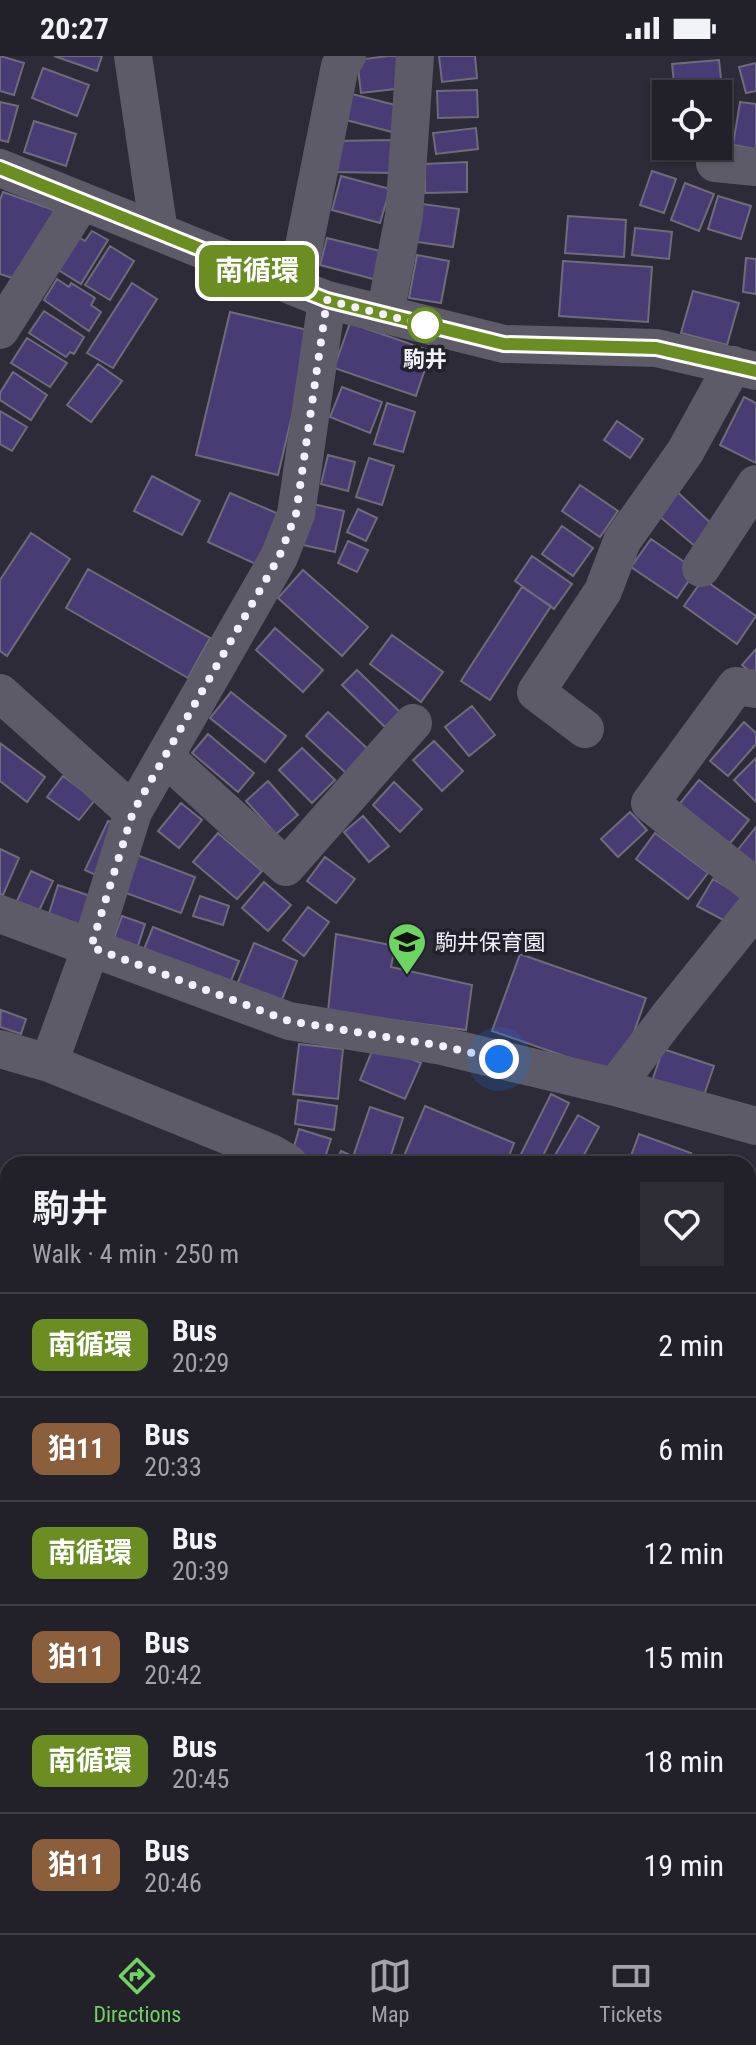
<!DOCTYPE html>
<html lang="en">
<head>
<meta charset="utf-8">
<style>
	:root { --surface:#222029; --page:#2e2d35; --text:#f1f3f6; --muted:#a2a3a8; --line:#3f3e46; --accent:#6dd361 }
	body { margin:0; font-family:"Roboto Condensed","Noto Sans JP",sans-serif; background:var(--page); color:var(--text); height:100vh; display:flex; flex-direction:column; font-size:30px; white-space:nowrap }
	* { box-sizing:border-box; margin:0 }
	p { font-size:26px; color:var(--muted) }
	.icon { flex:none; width:44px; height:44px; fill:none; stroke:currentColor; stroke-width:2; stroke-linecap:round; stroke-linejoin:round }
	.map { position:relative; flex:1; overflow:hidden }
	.drawer { position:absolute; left:0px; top:1100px; width:756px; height:778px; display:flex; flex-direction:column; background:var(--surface); border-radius:24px 24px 0 0; box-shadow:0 2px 6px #0004,0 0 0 2px var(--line) }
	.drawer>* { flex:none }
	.badge { padding:0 16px; border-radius:12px; font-size:28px; line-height:52px }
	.buttons { position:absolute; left:652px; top:24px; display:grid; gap:16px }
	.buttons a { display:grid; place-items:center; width:80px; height:80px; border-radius:0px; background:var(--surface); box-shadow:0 2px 6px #0004,0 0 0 2px var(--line); font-size:40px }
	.you { position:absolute; width:40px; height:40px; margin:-20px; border:6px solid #fff; border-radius:50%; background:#1a73e8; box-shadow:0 0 0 12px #1a73e833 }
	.map>.badge { position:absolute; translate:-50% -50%; box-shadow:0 0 0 4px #fff }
	.round { display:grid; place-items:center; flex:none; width:84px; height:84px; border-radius:0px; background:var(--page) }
	.head { display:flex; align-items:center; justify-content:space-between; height:136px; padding:0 32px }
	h1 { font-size:38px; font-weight:600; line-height:60px }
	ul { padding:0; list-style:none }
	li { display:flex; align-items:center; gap:24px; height:104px; padding:0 32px; border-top:2px solid var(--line) }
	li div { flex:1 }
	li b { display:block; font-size:30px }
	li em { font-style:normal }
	li .badge { min-width:88px; font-weight:700; text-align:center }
	.status { display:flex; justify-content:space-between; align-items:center; height:56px; padding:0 40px; background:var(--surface); direction:ltr }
	.status svg { height:22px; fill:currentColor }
	.tab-bar { display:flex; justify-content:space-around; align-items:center; height:112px; border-top:2px solid var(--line); background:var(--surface); font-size:22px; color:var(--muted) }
	.tab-bar a { display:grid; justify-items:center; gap:4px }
	.tab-bar .selected { color:var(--accent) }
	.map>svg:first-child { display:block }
</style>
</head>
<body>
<div class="status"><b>20:27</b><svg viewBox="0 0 49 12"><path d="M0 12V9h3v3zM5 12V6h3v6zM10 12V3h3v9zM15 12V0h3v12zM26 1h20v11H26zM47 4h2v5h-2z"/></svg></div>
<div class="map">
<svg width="756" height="1877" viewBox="0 0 756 1877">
	<rect width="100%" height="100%" fill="#2d2b37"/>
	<path fill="#493c75" stroke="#6e6c7a" stroke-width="2" d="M0,0L24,7L14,39L0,35Z
		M54,0H102L97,15Z
		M388,0H401L404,32L361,37L357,4Z
		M439,0H475L477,22L442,26Z
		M719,4L722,32L675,36L672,8Z
		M756,7V35L746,37L739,11Z
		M43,12L89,29L77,60L32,42Z
		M477,34L478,61L438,62L437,35Z
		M352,38L399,50L392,76L346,64Z
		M722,41L727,82L718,83V42Z
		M0,46L18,50L8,86L0,84Z
		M740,46L756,48V93L733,89Z
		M34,65L76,78L66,110L24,96Z
		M476,72L478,93L436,98L433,77Z
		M393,84V117L333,116L332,85Z
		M467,106V136L425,137V108Z
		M652,115L676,123L664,157L640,149Z
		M341,120L390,133L380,167L332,154Z
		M685,127L714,138L699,175L671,164Z
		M3,136L54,154L27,227L0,218V144Z
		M718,140L751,150L741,183L708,173Z
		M415,147L459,153L453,191L410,185Z
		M568,160L626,164L624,201L565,197Z
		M635,172L672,176L669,203L632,199Z
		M92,175L108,184L81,228L52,210L73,178L85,185Z
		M327,182L384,196L377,224L320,209Z
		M110,190L134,205L110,244L85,229Z
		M417,199L449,205L441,247L409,242Z
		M746,202L756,203V238L743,236Z
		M563,205L652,211L648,266L559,260Z
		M57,223L69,231L71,227L95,242L91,249L101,256L89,275L44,244Z
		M132,227L157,243L113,312L87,297Z
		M693,235L739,247L727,289L681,277Z
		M44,255L84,281L74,298L70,296L66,301L29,277Z
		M230,256L312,275L278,419L196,399Z
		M350,267L431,295L416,340L334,312Z
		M27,282L67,307L50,331L11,307Z
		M98,308L122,325L91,366L67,349Z
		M13,316L47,339L31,364L0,344V337Z
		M342,331L382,346L370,377L330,361Z
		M744,341L756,347V407L720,389Z
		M387,347L415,356L403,396L374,388Z
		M0,355L27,371L12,395L0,388Z
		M617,365L643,383L630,402L604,384Z
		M328,399L355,406L348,435L321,428Z
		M369,402L394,410L382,449L356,441Z
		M152,420L200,445L182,479L134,455Z
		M580,429L618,455L600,481L562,455Z
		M673,432L715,471L702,496L653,455Z
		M230,437L281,459L258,509L208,486Z
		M313,448L344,455L335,496L303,489Z
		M358,453L377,462L366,485L347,476Z
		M562,470L593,492L573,520L542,498Z
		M31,477L70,503L7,600L0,595V524Z
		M651,483L696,514L677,542L631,511Z
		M348,485L368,494L357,516L338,507Z
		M532,500L572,528L554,553L515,525Z
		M88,513L210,582L188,622L66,552Z
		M303,514L368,571L342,600L278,542Z
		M703,523L756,560L737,588L684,550Z
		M522,531L551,550L490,644L461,625Z
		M275,572L323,614L303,636L256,594Z
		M392,579L443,616L421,646L370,608Z
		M756,593V620L742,609Z
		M357,614L400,656L385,671L342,629Z
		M231,636L286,680L265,706L210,662Z
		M472,650L495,679L469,700L445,671Z
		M328,656L368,693L346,717L306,680Z
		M744,666L756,677V688L728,720L710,705Z
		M208,678L254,717L238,736L192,697Z
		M434,685L463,715L442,735L413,704Z
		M0,687L45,721L27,746L0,725Z
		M302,692L335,724L312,747L279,714Z
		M756,702V746L734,724Z
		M63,720L95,744L79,764L47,741Z
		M699,724L749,764L727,791L677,751Z
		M268,725L298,759L276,778L246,745Z
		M394,726L422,753L400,776L373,749Z
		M181,747L202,764L179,792L158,775Z
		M630,756L647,774L618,801L601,783Z
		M363,760L389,790L369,806L344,776Z
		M108,765L127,773L104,823L85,814Z
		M756,771V812L736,796Z
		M218,777L262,815L237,843L193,806Z
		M655,777L708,817L688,843L636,803Z
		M0,793L19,802L3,839L0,838Z
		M137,799L195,821L181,857L123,836Z
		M325,801L355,823L336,847L307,825Z
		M31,815L53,825L38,857L16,847Z
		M713,823L742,840L727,866L697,850Z
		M264,826L291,849L268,875L242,852Z
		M58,829L99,843L88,878L47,864Z
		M200,840L229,850L223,869L193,860Z
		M308,851L329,866L304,900L283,884Z
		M122,860L145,868L134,902L110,893Z
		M153,871L239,905L228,932L142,898Z
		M336,878L395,890L391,911L472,929L466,974L328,955Z
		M254,887L297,905L280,949L236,931Z
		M520,898L646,942L619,1019L492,975Z
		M1,954L26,963L21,978L0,971Z
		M299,988L343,993L338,1043L293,1038Z
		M375,988L421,1007L405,1043L360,1024Z
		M663,993L714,1010L700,1051L649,1034Z
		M551,1038L569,1047L539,1108H516Z
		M298,1044L337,1050L334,1074L295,1068Z
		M425,1050L514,1087L506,1108H424L404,1100Z
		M370,1051L403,1062L388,1108L354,1098Z
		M578,1059L599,1071L579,1108H550Z
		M299,1073L331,1083L323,1108H302L290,1105Z
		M639,1078L691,1097L687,1108H628Z
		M341,1095L370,1108H335Z
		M748,1190L756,1194V1251L748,1247Z
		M748,1299L756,1304V1353L748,1349Z
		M0,1473L8,1482V1493L0,1501Z
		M0,1623L8,1627V1653L2,1667Z
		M8,1733V1762L0,1759Z
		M0,1783H8V1825H0Z
		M69,1870H108L106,1877H68Z
		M351,1870H409L407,1877H348Z
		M420,1870H463L461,1877H418Z
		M485,1870H529L522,1877H492Z
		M718,1870L719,1877H666L714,1870Z"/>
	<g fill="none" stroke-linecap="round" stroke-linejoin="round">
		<path stroke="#5d5b68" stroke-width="38" d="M133,0L159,176
			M715,107L756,111
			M0,112L327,244L504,288L656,292L756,315
			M296,230L340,10L347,0
			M385,259L404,160L415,0
			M0,274L82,145
			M701,512L756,428
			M756,633L736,630L650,747L756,831
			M0,637L133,756
			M585,673L536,636L603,535L622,485L685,396L733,309
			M165,701L286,811L413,667
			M0,858L289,965L442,990L615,1031L756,1070
			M0,993L49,1007L271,1097L289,1108
			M49,1007L91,891L133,756L279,501L296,458L327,244
			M615,1031L669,960L756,852
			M748,1493L754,1507L756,1564
			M0,1581L8,1592
			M0,1722L8,1706
			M748,1777L756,1724
			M0,1841H8
			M155,1870L179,1877
			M566,1870L567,1877
			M733,1870L734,1877
			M322,1877L325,1870"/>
	</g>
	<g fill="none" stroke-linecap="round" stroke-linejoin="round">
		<defs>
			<path id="line" d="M0,112L327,244L504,288L656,292L756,315"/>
		</defs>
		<use href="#line" stroke="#fff" stroke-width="18"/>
		<use href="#line" stroke="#6b8e23" stroke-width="12"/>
		<path stroke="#f2f1f9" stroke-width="8" stroke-dasharray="0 14.4" d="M425,269L327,244L296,458L279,501L133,756L91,891L289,965L442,990L499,1003"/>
	</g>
	<defs>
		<symbol id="school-pin" viewBox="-11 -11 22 30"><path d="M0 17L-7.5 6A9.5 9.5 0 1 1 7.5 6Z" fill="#6dd361" stroke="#23212c"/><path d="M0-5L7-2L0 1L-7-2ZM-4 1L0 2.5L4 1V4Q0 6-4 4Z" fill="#111"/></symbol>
	</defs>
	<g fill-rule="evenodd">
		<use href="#school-pin" x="385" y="864" width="44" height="60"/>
	</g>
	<circle fill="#fff" stroke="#6b8e23" stroke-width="4" cx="425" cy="269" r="16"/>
	<g text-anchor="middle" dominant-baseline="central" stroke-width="7" stroke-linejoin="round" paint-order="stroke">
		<g font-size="22" font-weight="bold" fill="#f2f1f9" stroke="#23212c">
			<text x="425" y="303">駒井</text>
		</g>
		<g font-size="22" fill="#f2f1f9" stroke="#23212c" text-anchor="start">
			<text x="435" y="886">駒井保育園</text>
		</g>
	</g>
</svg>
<div class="buttons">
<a><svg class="icon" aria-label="locate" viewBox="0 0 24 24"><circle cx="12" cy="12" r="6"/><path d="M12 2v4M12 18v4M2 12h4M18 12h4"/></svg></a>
</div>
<div class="you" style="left:499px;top:1003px"></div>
<b class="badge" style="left:257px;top:215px;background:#6b8e23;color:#fff">南循環</b>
<section class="drawer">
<div class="head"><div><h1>駒井</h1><p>Walk · 4 min · 250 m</p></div><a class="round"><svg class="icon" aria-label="heart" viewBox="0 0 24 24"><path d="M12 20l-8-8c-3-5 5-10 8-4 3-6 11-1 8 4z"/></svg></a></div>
<ul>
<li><span class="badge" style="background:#6b8e23;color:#fff">南循環</span><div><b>Bus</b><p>20:29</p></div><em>2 min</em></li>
<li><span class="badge" style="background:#8b5e3c;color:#fff">狛11</span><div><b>Bus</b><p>20:33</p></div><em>6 min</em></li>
<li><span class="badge" style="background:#6b8e23;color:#fff">南循環</span><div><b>Bus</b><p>20:39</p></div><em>12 min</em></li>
<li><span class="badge" style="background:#8b5e3c;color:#fff">狛11</span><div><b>Bus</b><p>20:42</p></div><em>15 min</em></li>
<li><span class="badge" style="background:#6b8e23;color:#fff">南循環</span><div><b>Bus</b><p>20:45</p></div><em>18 min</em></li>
<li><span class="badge" style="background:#8b5e3c;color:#fff">狛11</span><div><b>Bus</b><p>20:46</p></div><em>19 min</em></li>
</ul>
</section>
</div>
<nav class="tab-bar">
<a class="selected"><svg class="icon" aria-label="directions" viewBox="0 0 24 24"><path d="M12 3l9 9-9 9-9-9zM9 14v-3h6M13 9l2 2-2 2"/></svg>Directions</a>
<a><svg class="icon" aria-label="map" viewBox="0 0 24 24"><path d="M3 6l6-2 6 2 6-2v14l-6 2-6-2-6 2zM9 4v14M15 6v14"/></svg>Map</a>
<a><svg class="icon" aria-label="tickets" viewBox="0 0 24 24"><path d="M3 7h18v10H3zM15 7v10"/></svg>Tickets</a>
</nav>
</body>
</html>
